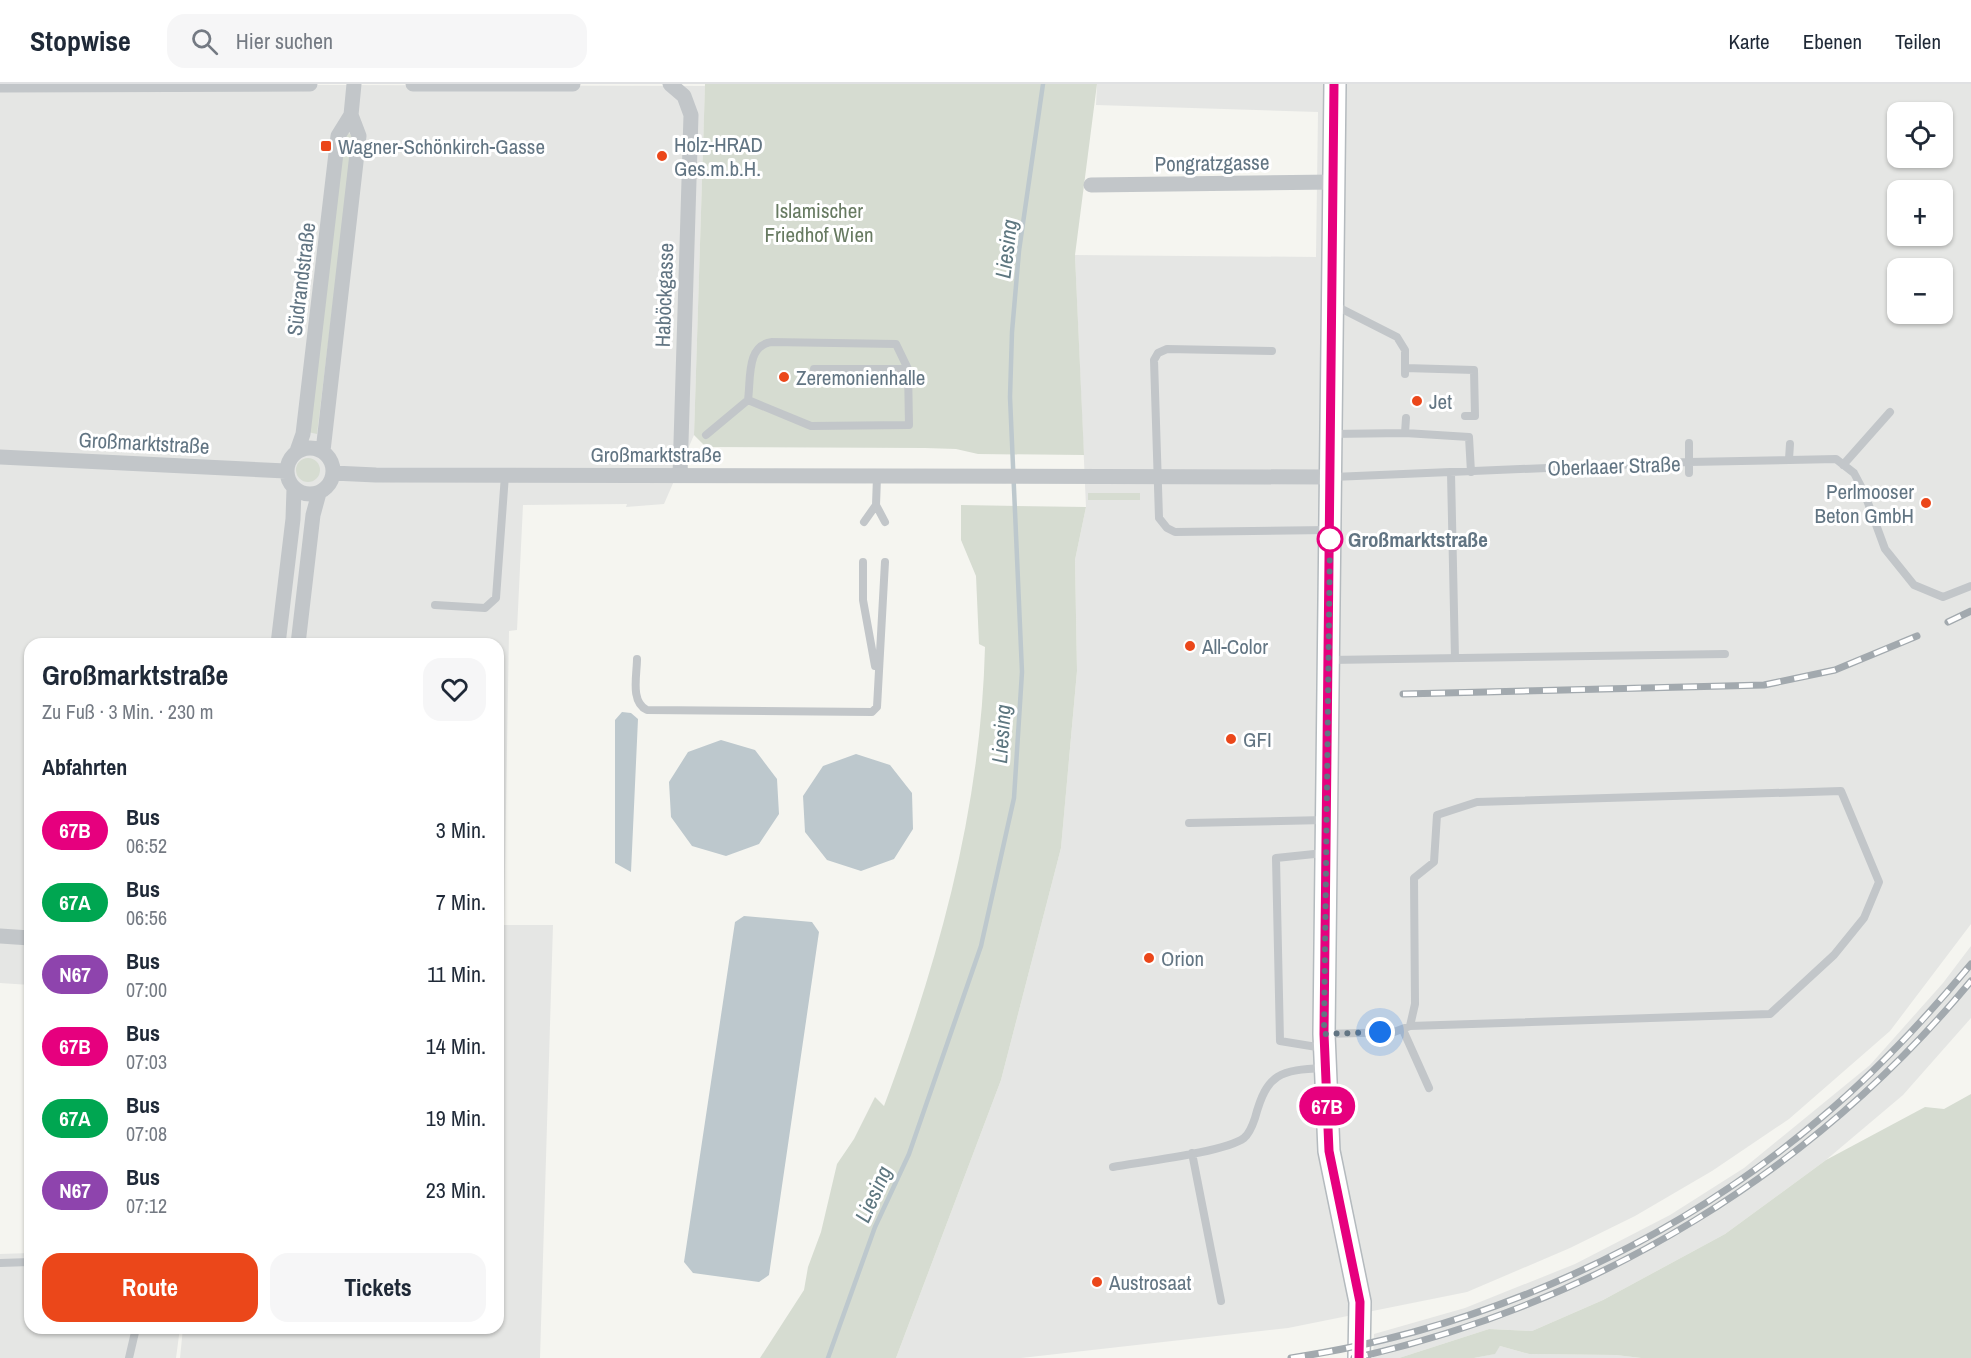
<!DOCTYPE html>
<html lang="de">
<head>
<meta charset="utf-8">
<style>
	:root { --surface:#fff; --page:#f6f6f7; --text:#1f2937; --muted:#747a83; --line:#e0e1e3; --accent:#eb471a }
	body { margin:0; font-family:"Archivo Narrow",sans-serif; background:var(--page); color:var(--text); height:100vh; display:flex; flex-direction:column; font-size:22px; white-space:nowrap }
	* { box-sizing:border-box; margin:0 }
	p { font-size:20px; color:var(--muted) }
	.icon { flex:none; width:33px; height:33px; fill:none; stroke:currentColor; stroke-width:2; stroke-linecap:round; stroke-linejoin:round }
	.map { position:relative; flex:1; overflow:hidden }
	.details { position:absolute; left:24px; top:554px; width:480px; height:696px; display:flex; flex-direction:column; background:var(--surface); border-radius:18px; box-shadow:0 2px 4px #0004 }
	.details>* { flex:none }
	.badge { padding:0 12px; border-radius:20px; font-size:21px; line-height:39px }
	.fabs { position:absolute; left:1887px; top:18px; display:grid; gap:12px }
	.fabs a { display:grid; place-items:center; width:66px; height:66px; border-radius:12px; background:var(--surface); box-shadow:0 2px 4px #0004; font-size:30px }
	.you { position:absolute; width:30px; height:30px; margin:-15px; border:4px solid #fff; border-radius:50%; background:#1a73e8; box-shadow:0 0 0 9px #1a73e833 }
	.map>.badge { position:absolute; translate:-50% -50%; box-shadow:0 0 0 3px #fff }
	h2 { padding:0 18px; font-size:22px; line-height:54px }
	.round { display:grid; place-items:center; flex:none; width:63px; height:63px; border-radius:18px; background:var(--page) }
	.summary { display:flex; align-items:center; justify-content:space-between; height:102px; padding:0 18px }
	h1 { font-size:28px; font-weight:800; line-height:45px }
	.action { display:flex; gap:12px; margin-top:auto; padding:12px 18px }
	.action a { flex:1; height:69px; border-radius:18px; background:var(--accent); color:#fff; font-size:24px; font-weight:800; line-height:69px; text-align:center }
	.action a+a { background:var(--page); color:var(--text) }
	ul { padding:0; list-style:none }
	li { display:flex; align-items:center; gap:18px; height:72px; padding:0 18px }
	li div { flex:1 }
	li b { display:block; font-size:22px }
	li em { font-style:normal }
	li .badge { min-width:66px; font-weight:700; text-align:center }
	header { display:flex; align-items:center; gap:36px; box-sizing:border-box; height:84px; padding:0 30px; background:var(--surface); border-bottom:2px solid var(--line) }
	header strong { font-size:28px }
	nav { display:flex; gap:33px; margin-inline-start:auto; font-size:21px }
	.search { width:420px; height:54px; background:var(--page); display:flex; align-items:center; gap:15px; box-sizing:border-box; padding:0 21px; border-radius:18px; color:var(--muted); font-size:22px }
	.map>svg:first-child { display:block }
</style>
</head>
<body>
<header>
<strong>Stopwise</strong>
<div class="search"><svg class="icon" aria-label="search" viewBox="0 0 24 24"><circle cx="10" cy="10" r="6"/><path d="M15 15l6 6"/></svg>Hier suchen</div>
<nav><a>Karte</a><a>Ebenen</a><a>Teilen</a></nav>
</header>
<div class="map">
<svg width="1971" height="1274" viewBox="0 0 1971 1274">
	<rect width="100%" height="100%" fill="#f5f5f0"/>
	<path fill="#e5e6e4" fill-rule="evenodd" d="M0,0L705,2L694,351L664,420L626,423L627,420L523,421L517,546L509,547L504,841H553L540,1274H180L183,1244H498V560H30V901L0,899Z
		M1097,0H1971V840L1890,947L1789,1035L1712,1087L1635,1132L1570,1164L1467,1208L1288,1244L1021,1274H896L1001,996L1061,764L1077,587L1075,476L1086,423L1075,171L1316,173L1318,28L1096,21ZM1898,28H1942V74H1898ZM1898,106H1942V152H1898ZM1898,184H1942V230H1898Z
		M1971,862V934L1903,1011L1826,1076L1725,1150L1603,1216L1532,1247L1489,1245L1399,1274H1373L1374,1250L1465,1224L1575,1180L1670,1131L1744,1084L1870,981L1943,899Z
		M30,1169V1244H180L176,1274H0V1170Z
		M1500,1262L1529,1270L1616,1271L1641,1274H1474L1494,1270Z"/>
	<path fill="#d6dcd1" d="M705,0H1097L1075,171L1084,371L978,370L956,365L925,364L706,363L694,351Z
		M349,49L353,54L317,350L308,348L345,50Z
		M296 386a12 12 0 1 1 24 0a12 12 0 1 1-24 0Z
		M1088,409H1140V416H1088Z
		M961,421L1086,423L1075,476L1077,587L1061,764L1001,996L896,1274H760L804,1206L808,1183L821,1148L837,1080L854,1055L875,1013L884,1022C940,873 981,723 985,563L979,560L976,492L961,456Z
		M1971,1010V1274H1641L1616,1271L1529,1270L1500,1262L1495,1270L1474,1274H1399L1489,1245L1532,1247L1603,1216L1725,1150L1826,1076L1925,1023L1944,1025Z"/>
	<path fill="#bdc8cd" d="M622,628L631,629L638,635L631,788L615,779V636Z
		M721,656L755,666L777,695L779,730L759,760L726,772L692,762L671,733L669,698L688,668Z
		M856,670L890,681L912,709L913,745L894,775L861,787L827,776L805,748L803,712L823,682Z
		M744,832L812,838L819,848L769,1191L759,1198L693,1189L684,1178L735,838Z"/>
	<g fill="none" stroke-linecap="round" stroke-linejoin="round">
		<path stroke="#bdc8cd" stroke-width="4.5" d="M828,1274L875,1143L909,1070L981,862L1014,714L1022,588L1010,313L1012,248L1019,167L1043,0"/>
		<defs>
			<path id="secondary" d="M1335,0L1324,950L1329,1067L1360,1218L1359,1274"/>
		</defs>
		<use href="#secondary" stroke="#b4babe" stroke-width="24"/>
		<path stroke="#c2c6c9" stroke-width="8" d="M1336,222L1397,253L1405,266V290
			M1272,267L1167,265L1158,269L1154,276L1159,434L1167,444L1175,448L1328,446
			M1405,284L1474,286L1475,332H1465
			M748,316L811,342L909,341L908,285H814
			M1405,349L1469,353L1471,388
			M1331,350L1405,349L1406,334
			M706,351L748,316C751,295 746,261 772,258L896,260L908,285
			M1689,359V389
			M1789,375L1790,360
			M1843,381L1890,328
			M1451,389L1455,574
			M877,393L876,421L885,438
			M1333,393L1689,378L1836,375L1854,389L1864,408L1885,465L1914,501L1943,513L1971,502
			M864,438L876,421
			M863,478V516L875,582
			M435,521L485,524L496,514L505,391
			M637,575C637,591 630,618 647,626L872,628L877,623L885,478
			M1330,576L1725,570
			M1189,739L1325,736
			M1403,946L1429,1004
			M1326,950L1394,948L1410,942L1415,920L1414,794L1434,778L1437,731L1477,718L1841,707L1879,798L1864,834L1834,871L1770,930L1410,942
			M1323,964L1280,957L1276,774L1324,769
			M1192,1069L1221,1217
			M1113,1083C1140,1078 1226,1068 1244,1054C1249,1050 1253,1040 1255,1034C1267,989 1280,986 1324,984
			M0,1179L30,1178
			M129,1274L136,1244"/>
		<path stroke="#c2c6c9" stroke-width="15" d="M413,0H573
			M670,0L684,12L691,31L680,391
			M0,1L310,0
			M1091,101L1334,98
			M287 387a23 23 0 1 1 46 0a23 23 0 1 1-46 0Z
			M297,367L303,350L338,52L351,31
			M323,367L359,52L351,31L354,0
			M0,373L286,387
			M333,389L376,391L1330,393
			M278,560L293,435L294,405
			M298,560L313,431L319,409
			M0,852L30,854"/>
		<use href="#secondary" stroke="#fff" stroke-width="21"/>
		<defs>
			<path id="rail" d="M1948,538L1971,527
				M1403,610L1764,601L1835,586L1917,552
				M1291,1274C1484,1245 1674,1160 1822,1033C1877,987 1925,935 1971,880
				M1354,1274C1596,1220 1813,1088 1971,897"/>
		</defs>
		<use href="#rail" stroke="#a2a9ae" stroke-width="7"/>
		<use href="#rail" stroke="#fff" stroke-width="4.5" stroke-dasharray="14" stroke-linecap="butt"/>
	</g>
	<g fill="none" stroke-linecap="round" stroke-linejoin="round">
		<defs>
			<path id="line" d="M1334,0L1324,950L1329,1067L1360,1218L1359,1274"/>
		</defs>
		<use href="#line" stroke="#fff" stroke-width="14"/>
		<use href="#line" stroke="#e6007e" stroke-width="9"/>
		<path stroke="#627583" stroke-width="6" stroke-dasharray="0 10.8" d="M1330,455L1324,950L1380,948"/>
	</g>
	<g fill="#eb471a" stroke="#fff" stroke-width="2">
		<rect x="320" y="56" width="12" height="12" rx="3"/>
		<circle cx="662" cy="72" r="6"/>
		<circle cx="784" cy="293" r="6"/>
		<circle cx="1417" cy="317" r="6"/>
		<circle cx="1926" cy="419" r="6"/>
		<circle cx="1190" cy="562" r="6"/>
		<circle cx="1231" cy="655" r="6"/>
		<circle cx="1149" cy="874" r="6"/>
		<circle cx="1097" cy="1198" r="6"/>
	</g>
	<circle fill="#fff" stroke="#e6007e" stroke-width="3" cx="1330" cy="455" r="12"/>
	<g text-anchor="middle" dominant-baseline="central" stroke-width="6" stroke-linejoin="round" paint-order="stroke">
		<g font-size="21" fill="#627583" stroke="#fff" text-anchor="start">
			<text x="674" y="60">Holz-HRAD<tspan x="674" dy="24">Ges.m.b.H.</tspan></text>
			<text x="338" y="62">Wagner-Schönkirch-Gasse</text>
			<text x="796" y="293">Zeremonienhalle</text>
			<text x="1429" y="317">Jet</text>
			<text x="1914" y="407" text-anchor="end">Perlmooser<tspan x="1914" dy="24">Beton GmbH</tspan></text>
			<text x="1202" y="562">All-Color</text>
			<text x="1243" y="655">GFI</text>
			<text x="1161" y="874">Orion</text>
			<text x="1109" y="1198">Austrosaat</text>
		</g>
		<g font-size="21" fill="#627583" stroke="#fff">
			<text transform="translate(1212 79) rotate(-1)">Pongratzgasse</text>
			<text transform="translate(301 195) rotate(-83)">Südrandstraße</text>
			<text transform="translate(664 211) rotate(-88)">Haböckgasse</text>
			<text transform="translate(144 359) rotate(3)">Großmarktstraße</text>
			<text x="656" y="370">Großmarktstraße</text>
			<text transform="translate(1614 382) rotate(-2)">Oberlaaer Straße</text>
		</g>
		<g font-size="21" fill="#677a61" stroke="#fff">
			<text x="819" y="126">Islamischer<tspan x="819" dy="24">Friedhof Wien</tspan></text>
		</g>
		<g font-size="21" font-weight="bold" fill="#627583" stroke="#fff" text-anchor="start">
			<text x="1348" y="455">Großmarktstraße</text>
		</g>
		<g font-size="22" font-style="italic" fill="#5e7780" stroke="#fff">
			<text transform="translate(1006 165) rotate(-83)">Liesing</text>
			<text transform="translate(1001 650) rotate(-86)">Liesing</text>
			<text transform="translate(873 1110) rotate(-66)">Liesing</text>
		</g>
	</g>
</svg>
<div class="fabs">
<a><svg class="icon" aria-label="locate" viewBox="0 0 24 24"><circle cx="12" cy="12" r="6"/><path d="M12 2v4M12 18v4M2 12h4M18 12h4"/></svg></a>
<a>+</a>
<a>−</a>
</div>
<div class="you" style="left:1380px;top:948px"></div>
<b class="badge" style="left:1327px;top:1022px;background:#e6007e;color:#fff">67B</b>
<section class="details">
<div class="summary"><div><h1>Großmarktstraße</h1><p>Zu Fuß · 3 Min. · 230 m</p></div><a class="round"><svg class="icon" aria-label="heart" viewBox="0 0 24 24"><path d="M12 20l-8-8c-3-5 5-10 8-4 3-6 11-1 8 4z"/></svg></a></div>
<h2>Abfahrten</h2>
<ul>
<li><span class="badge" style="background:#e6007e;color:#fff">67B</span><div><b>Bus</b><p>06:52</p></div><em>3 Min.</em></li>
<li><span class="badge" style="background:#00a651;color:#fff">67A</span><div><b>Bus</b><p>06:56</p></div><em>7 Min.</em></li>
<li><span class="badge" style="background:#8e44ad;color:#fff">N67</span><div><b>Bus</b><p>07:00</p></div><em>11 Min.</em></li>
<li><span class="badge" style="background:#e6007e;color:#fff">67B</span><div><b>Bus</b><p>07:03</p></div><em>14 Min.</em></li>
<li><span class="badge" style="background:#00a651;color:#fff">67A</span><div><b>Bus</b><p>07:08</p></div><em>19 Min.</em></li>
<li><span class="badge" style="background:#8e44ad;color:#fff">N67</span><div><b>Bus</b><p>07:12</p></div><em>23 Min.</em></li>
</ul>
<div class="action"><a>Route</a><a>Tickets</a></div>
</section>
</div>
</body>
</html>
